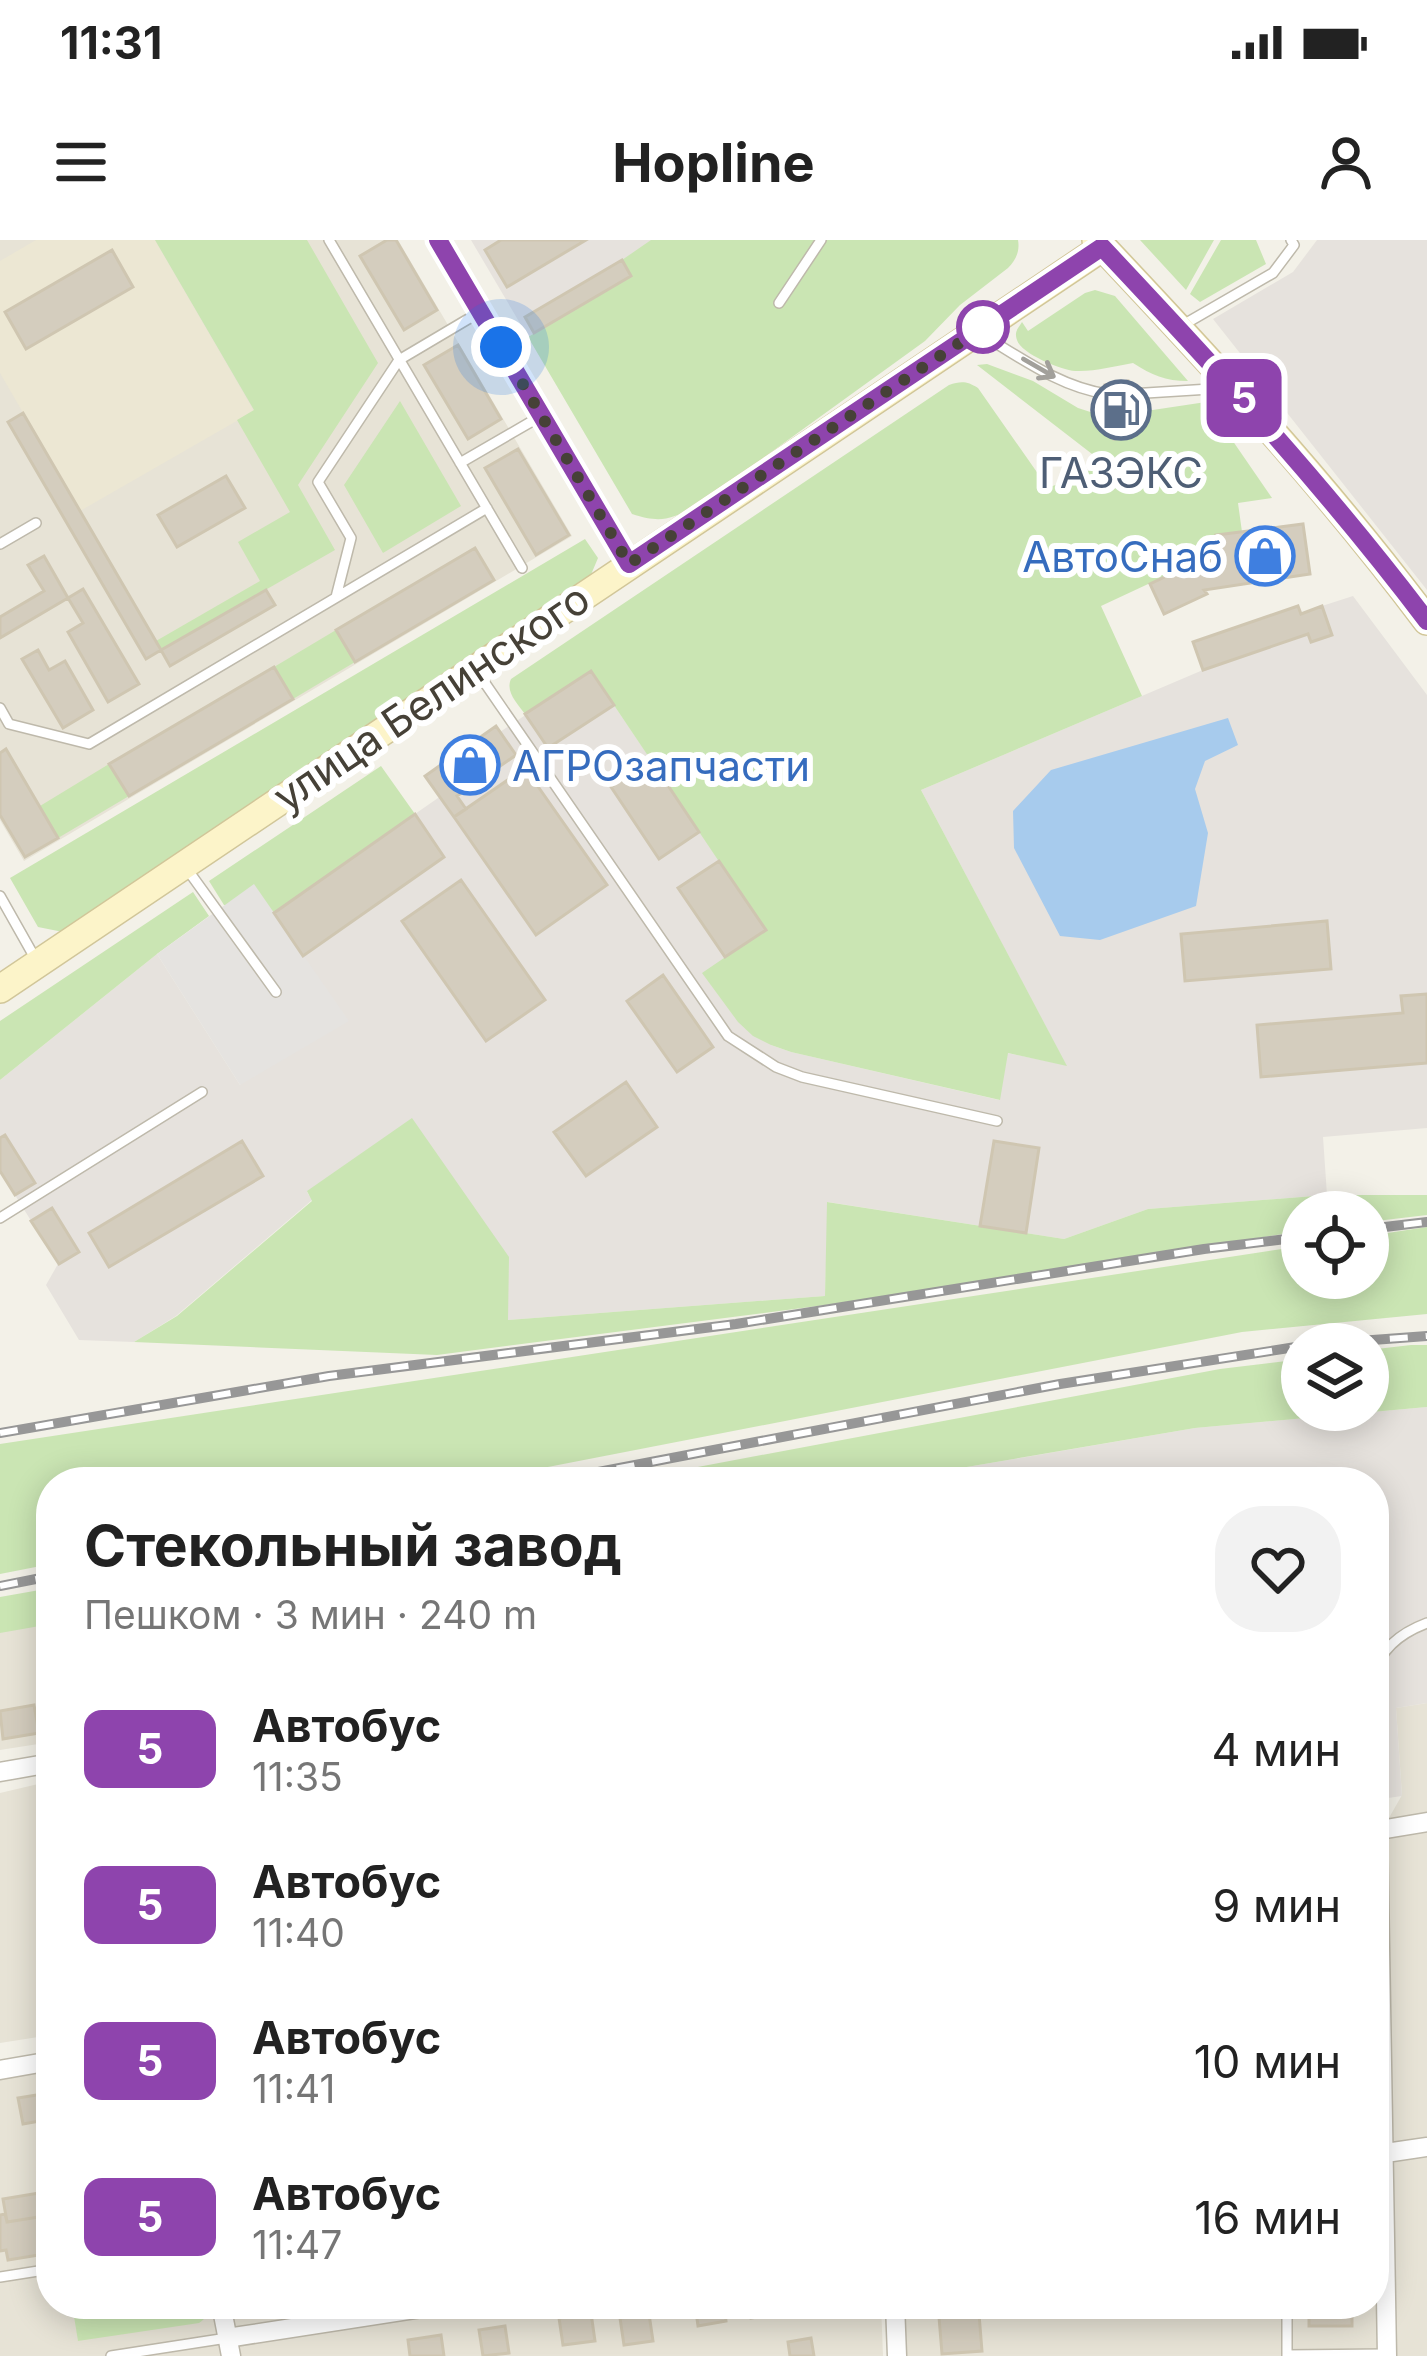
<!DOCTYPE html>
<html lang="ru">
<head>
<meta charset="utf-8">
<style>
	:root { --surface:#fff; --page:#f2f2f2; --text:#222; --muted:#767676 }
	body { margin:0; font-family:Inter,sans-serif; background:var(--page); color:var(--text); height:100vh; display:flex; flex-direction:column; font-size:45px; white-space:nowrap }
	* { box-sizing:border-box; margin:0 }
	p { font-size:39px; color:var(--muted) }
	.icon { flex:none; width:66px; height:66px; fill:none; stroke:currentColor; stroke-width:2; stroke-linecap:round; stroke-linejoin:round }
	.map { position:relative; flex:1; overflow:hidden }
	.panel { position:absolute; left:36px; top:1227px; width:1353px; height:852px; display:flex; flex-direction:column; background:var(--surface); border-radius:48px; box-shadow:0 6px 30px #0003 }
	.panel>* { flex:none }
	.badge { padding:0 24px; border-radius:18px; font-size:42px; line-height:78px }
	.tools { position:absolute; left:1281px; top:951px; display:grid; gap:24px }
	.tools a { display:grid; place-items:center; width:108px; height:108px; border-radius:50%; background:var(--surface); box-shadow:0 6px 30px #0003; font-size:60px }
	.you { position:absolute; width:60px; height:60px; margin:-30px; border:9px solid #fff; border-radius:50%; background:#1a73e8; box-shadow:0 0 0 18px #1a73e833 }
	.map>.badge { position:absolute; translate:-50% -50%; box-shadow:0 0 0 6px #fff }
	.round { display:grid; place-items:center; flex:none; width:126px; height:126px; border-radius:48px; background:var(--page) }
	.headline { display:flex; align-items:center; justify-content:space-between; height:204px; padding:0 48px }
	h1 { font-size:57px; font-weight:700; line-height:90px }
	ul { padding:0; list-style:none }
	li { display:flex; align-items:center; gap:36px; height:156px; padding:0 48px }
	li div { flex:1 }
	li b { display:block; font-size:45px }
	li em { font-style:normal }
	li .badge { min-width:132px; font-weight:700; text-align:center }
	.status { display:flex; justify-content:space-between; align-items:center; height:84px; padding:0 60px; background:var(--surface); direction:ltr }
	.status svg { height:33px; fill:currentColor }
	header { display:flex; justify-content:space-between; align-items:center; height:156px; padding:0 48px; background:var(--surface); font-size:54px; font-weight:700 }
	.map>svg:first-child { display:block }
</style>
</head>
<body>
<div class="status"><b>11:31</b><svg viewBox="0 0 49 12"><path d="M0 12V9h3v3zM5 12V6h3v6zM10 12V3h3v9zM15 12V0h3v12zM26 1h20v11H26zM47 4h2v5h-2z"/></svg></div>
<header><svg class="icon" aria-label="menu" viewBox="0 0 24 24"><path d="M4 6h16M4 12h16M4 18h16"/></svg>Hopline<svg class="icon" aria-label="person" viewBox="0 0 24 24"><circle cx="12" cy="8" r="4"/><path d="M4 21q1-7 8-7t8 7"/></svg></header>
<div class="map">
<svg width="1427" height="2116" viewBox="0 0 1427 2116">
	<rect width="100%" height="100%" fill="#f3f1e8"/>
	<path fill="#e7e3d6" d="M0,0H398L572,296L24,621L0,580Z
		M51,1373V1502L0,1510V1382Z
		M1427,1463V2116H894L891,2064H1374V1592H1381L1402,1555L1396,1468Z
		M51,1541V1795L0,1803V1553Z
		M51,1822V2064H217L227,2116H0V1832Z
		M223,2064H437L229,2096Z
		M495,2064H881L883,2116H236L233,2104Z"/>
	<path fill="#e6e2dd" d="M471,0H693L528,97Z
		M1317,0H1427V350L1213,79L1293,32Z
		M1353,356L1427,455V888L1323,897L1327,955L1148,969L1064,999L828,962L825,1056L508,1080L307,952L312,960L176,1076L134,1102L79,1100L46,1045L58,1024L0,931V840L157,714L240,845L303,716L444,618L415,574L510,508L500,492L591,431L766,690L771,805L791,812L999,860L1007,813L1066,825L921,550L1203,430L1308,394L1322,366Z
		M1427,1167V1463L1396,1468L1402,1556L1374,1560V1242H880L1195,1188Z"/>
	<path fill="#ece7d3" d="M36,0H155L254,171L80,271L0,133V21Z"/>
	<path fill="#cae5b3" d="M155,0H307L378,123L298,245L335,310L161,410L156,401L260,341L238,302L290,272L237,180L254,170Z
		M651,0H1018C1020,11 1016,20 1008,28L960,65L925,101L695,267C669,280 660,283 632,274L528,97L631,36L622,20Z
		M1140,0H1214L1186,50Z
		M1221,0H1256L1266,24L1200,62L1190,54Z
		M1095,50L1115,56L1188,141C1165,141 1152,135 1133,123C1115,126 1094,132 1075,131C1062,130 1021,114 1017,100C1014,91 1018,89 1022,82L1028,91L1085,53Z
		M987,124L1033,141L1078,168L1106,177L1206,162L1272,258L1238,263L1242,292L1217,295L1219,312L1194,328L1191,324L1101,366L1142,456L921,550L1067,826L1008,813L1000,860L791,812L771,805L753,796L738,782L702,733L765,690L591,431L525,474C518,464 505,452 511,439L949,145C961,141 967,141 978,148L1048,248L1105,224L977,125Z
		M400,161L461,266L383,313L344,245Z
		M585,299L598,318L590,337L63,692L38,687L10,638Z
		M336,390L355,422L293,459L274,427Z
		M109,524L129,556L58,598L40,566Z
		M381,526L415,574L274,673L224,665L209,641Z
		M193,652L209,676L157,714L0,840V781Z
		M412,878L509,1017L508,1080L825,1056L827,962L1064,999L1148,969L1327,955H1427V975L1368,982V972H1302V991L833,1064L437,1115L134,1102L177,1076L312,961L307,951Z
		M1427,987V1074L1242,1092L471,1242H51V1324L0,1334V1204L1302,1006V1038H1368V996Z
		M1411,1105H1427V1167L1195,1188L879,1242H618L1220,1129L1302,1119V1170H1368V1110Z
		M51,1348V1384L0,1393V1357Z
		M72,2064H207C209,2073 207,2078 199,2083L78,2101Z"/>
	<path fill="#e5e3e0" d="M254,644L349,781L240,845L157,714Z"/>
	<path fill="#a7cbed" d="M1228,478L1238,505L1205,521L1195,549L1208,593L1196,666L1100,700L1060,696L1014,608L1013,571L1051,530Z"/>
	<path fill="#d4cdbe" stroke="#cfc6b1" stroke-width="3" d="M387,0H396L437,70L404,90L360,16Z
		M501,0H586L507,47L485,10Z
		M112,10L133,47L26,109L5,72Z
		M622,20L631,36L534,93L525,77Z
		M458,105L501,179L468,199L424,125Z
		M1128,141L1136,195L1114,199L1105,145Z
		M23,173L161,410L146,419L8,182Z
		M518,209L569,295L536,315L485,228Z
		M226,236L245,268L177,307L158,275Z
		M1303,284L1310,334L1204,350L1207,354L1164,374L1150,344L1192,324L1194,328L1219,312L1216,295Z
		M475,308L494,340L355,422L336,390Z
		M44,316L68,358L0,398V377L44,351L28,325Z
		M83,349L139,444L108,462L68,392L83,383L68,358Z
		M266,350L275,365L170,426L161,410Z
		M1298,366L1301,374L1322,366L1332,395L1311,402L1308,394L1203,430L1193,402Z
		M38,410L49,430L65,421L93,470L63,488L22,419Z
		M274,427L293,459L129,556L109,524Z
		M591,431L614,465L548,508L525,474Z
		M496,486L516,515L457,556L466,569L454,577L425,536Z
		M6,509L58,598L25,617L0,575V513Z
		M651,520L699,592L659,619L611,547Z
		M525,528L607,645L536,695L454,577Z
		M415,574L444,617L303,716L274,673Z
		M719,621L766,690L725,717L678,648Z
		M461,640L545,760L486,801L402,681Z
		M1327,681L1331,729L1185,741L1181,694Z
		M663,735L713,807L677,832L627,761Z
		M1427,754V823L1261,837L1257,785L1403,773L1401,756Z
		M626,842L657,887L586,936L554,892Z
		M5,895L35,943L15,955L0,931V898Z
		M242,901L263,936L109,1027L89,993Z
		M994,901L1039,908L1026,993L980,986Z
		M52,968L79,1012L59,1024L31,981Z
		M34,1465L39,1493L3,1499L0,1471Z
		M49,1853L51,1879L23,1884L18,1858Z
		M51,1951V1975L7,1982L3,1959Z
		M5,1974L7,1982L51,1975V2013L8,2020L6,2010L0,2011V1975Z
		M695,2064H724L726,2081L698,2086Z
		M749,2064H783L784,2073L751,2078Z
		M1309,2064H1352V2086H1309Z
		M591,2073L595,2101L563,2105L559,2078Z
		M649,2074L653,2101L624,2105L620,2078Z
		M979,2074L982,2111L942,2114L939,2077Z
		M505,2086L509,2113L483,2116L479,2090Z
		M441,2095L444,2116H410L408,2100Z
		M811,2098L814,2116H790L788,2102Z"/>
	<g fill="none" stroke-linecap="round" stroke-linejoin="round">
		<defs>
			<path id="lane" d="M329,0L522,328
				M779,63L821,0
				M1183,85L1273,33L1294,5L1291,0
				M981,94C1021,118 1060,147 1107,154
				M1130,154L1226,148
				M460,223L541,176
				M0,304L36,283
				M336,357L351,298L318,242L399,120L480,72
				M478,433L728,796L776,827L802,837L997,881
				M0,468L9,484L89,504L487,268
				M187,629L276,752
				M0,656L35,718
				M0,978L202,852
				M1374,1434C1381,1408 1403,1392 1427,1383
				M1374,1512L1382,1559L1378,1590
				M0,2037L51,2029
				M1287,2064V2116
				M1287,2115L1387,2114
				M111,2116L227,2098"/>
			<path id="street" d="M438,0L629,324
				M0,1532L51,1523
				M1378,1590L1387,2116
				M1374,1591L1427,1582
				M0,1830L51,1821
				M1379,1914L1427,1907
				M221,2064L231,2116
				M895,2064L897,2116
				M227,2098L447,2064"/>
			<path id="secondary" d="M1096,0C1212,123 1326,246 1427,381
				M0,749L1103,7"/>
		</defs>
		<use href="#lane" stroke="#beb9ab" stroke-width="12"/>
		<use href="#street" stroke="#beb9ab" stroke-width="21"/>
		<use href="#secondary" stroke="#d1c699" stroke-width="30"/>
		<use href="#lane" stroke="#fff" stroke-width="9"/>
		<use href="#street" stroke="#fff" stroke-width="18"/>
		<use href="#secondary" stroke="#fcf4c9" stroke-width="27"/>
		<defs>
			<path id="rail" d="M1368,989L1427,982
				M1318,1104L1427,1096
				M0,1193L329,1136L736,1084L1204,1009L1302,997
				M546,1242L1060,1144L1302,1106
				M0,1346L51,1336"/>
		</defs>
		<use href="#rail" stroke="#979797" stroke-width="10"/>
		<use href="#rail" stroke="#fff" stroke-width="6" stroke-dasharray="18" stroke-linecap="butt"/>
	</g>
	<defs><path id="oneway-shaft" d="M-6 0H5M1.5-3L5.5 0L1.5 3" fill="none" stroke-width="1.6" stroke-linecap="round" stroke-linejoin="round" transform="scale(3)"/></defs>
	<use stroke="#a2a09b" href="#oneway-shaft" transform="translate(1039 128) rotate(30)"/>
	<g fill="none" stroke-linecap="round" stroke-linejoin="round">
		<defs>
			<path id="line" d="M438,0L629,324L1102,7C1216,128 1327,249 1427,381"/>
		</defs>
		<use href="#line" stroke="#fff" stroke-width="27"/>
		<use href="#line" stroke="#8e44ad" stroke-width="18"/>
		<path stroke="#464137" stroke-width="12" stroke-dasharray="0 21.6" d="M501,107L629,324L983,87"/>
	</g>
	<defs>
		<symbol id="fuel-ring" viewBox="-11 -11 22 22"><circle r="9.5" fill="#fff" stroke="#5c6f8a" stroke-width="1.5"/><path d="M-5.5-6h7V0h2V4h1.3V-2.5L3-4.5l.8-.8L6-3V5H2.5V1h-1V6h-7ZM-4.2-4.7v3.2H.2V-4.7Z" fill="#5c6f8a"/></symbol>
		<symbol id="shop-ring" viewBox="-11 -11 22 22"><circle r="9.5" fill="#fff" stroke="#3f7fe0" stroke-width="1.5"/><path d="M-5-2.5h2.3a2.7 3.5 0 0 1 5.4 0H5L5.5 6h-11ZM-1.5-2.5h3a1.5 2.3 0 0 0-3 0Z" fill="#3f7fe0"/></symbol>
	</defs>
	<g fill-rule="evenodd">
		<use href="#fuel-ring" x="1088" y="137" width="66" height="66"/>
		<use href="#shop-ring" x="1232" y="283" width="66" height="66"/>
		<use href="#shop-ring" x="437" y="492" width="66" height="66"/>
	</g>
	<circle fill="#fff" stroke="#8e44ad" stroke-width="6" cx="983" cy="87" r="24"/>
	<g text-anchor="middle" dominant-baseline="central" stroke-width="12" stroke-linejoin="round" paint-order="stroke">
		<g font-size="42" fill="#4e5e75" stroke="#fff">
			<text x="1121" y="232">ГАЗЭКС</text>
		</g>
		<g font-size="42" fill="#366cbe" stroke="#fff" text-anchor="end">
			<text x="1223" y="316">АвтоСнаб</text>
			<text x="512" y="525" text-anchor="start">АГРОзапчасти</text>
		</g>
		<g font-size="42" fill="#464137" stroke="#fff">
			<text transform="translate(431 457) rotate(-34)">улица Белинского</text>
		</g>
	</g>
</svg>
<div class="tools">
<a><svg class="icon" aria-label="locate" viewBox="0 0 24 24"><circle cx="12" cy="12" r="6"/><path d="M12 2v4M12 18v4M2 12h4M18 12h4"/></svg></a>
<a><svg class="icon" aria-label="layers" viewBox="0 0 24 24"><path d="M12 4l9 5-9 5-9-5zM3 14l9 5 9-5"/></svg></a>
</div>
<div class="you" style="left:501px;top:107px"></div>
<b class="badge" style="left:1244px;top:158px;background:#8e44ad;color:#fff">5</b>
<section class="panel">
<div class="headline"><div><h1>Стекольный завод</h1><p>Пешком · 3 мин · 240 m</p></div><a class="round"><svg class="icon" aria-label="heart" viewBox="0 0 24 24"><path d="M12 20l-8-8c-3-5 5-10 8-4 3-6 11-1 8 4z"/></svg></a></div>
<ul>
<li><span class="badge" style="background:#8e44ad;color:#fff">5</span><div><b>Автобус</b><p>11:35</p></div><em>4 мин</em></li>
<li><span class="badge" style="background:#8e44ad;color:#fff">5</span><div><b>Автобус</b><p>11:40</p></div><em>9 мин</em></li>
<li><span class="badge" style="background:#8e44ad;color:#fff">5</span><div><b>Автобус</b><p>11:41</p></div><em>10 мин</em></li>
<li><span class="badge" style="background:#8e44ad;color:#fff">5</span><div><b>Автобус</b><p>11:47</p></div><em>16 мин</em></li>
</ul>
</section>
</div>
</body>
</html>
